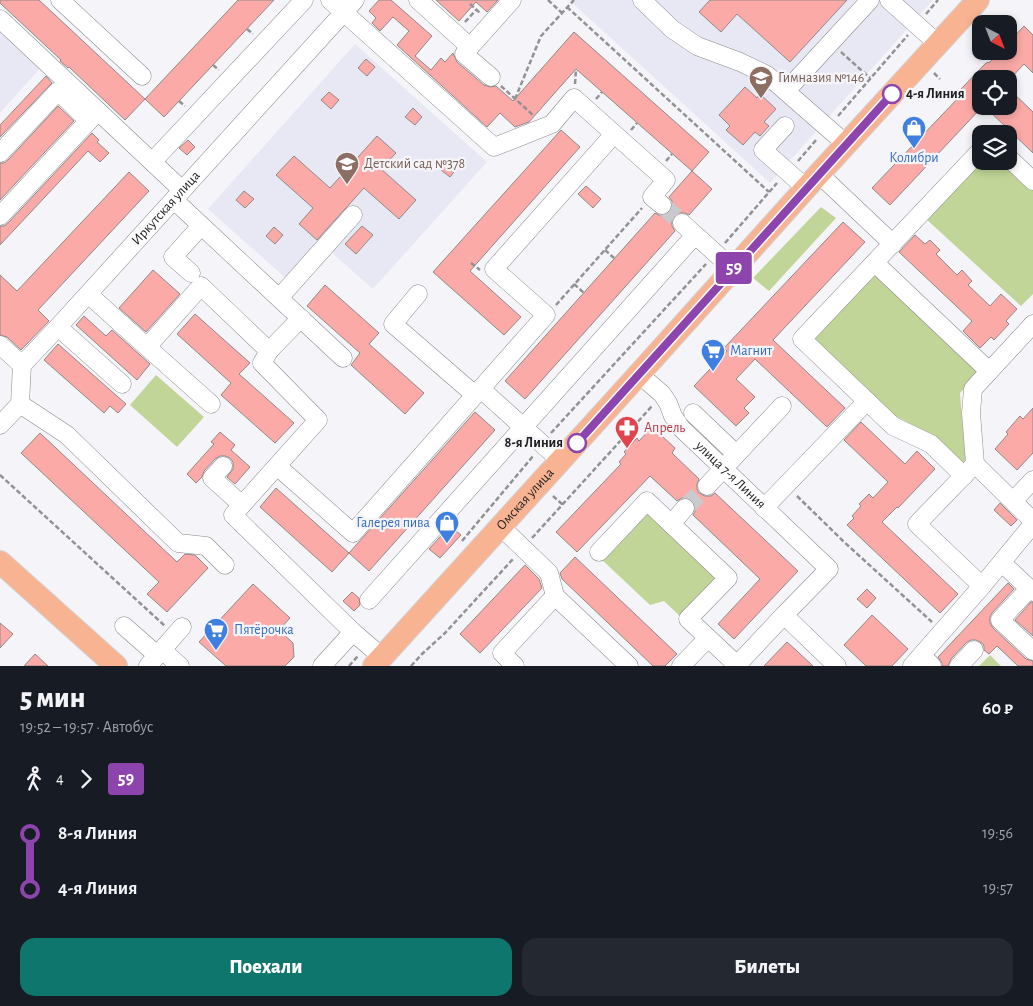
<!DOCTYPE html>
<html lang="ru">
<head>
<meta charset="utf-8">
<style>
	:root { --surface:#171b24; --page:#242831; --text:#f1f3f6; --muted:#9ea1a6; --accent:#0f766e }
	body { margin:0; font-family:"Alegreya Sans",sans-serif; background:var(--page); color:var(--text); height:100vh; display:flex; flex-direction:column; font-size:19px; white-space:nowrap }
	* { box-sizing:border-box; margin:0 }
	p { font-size:16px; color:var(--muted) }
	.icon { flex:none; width:28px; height:28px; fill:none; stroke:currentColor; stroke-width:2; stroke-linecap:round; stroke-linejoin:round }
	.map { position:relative; height:666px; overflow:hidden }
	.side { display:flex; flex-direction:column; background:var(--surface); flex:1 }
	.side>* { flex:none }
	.badge { padding:0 10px; border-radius:4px; font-size:18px; line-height:32px }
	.needle { width:32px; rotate:138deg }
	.tools { position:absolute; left:972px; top:15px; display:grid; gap:10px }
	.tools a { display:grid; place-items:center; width:45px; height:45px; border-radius:10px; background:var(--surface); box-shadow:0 2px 8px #0003; font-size:25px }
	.map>.badge { position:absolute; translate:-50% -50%; box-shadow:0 0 0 2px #fff }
	.legs { display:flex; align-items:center; gap:8px; height:55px; padding:0 20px; font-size:16px }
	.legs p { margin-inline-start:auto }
	.overview { display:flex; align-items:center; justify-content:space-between; height:85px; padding:0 20px }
	h1 { font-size:28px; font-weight:800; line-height:38px }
	.action { display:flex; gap:10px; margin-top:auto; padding:10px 20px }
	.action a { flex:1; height:58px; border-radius:15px; background:var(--accent); color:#fff; font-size:20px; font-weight:800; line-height:58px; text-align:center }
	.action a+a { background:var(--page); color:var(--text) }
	ul { padding:0 20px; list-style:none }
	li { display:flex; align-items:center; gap:18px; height:55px; font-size:19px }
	li i { display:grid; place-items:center; width:8px; height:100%; margin:0 6px; background:currentColor }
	li i::after { content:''; width:12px; height:12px; margin:-6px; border:4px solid; border-radius:50%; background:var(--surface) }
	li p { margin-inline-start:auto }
	li:first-child i { background:linear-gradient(#0000 50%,currentColor 0) }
	li:last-child i { background:linear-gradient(currentColor 50%,#0000 0) }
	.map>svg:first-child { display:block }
</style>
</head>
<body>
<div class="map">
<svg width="1033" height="666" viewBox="0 0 1033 666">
	<rect width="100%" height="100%" fill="#f5f5f9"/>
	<path fill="#e7e8f4" d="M569,0H933L770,183Z
		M0,26L43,65L0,113Z
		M355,44L487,162L373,289L331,252L298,289L208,209Z"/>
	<path fill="#c0d597" d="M981,161H1005L1033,187V294L1021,306L925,218Z
		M821,207L836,218L769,291L753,278Z
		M875,269L980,371L960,393L966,467L920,429L886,411L807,339Z
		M156,375L204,417L177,447L130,405Z
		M647,507L723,577L683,619L664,601L650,605L600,558Z
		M990,655L1001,666H979Z"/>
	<path fill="#fbaaa7" stroke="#8e8989" d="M0,0H39L145,99L125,120L69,67L68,68L60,61L61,60L0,3Z
		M238,0H274L164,117L145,99Z
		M379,0H391L432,36L415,56L431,70L441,58L445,62L453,53L457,62L484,85L490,87L496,86L513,101L574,32L709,152L692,171L576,69L529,122L515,127L500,113L487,127L397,45L409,31L393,17L380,31L372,23L376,18L369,11Z
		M436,0H498L487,12L476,2L459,21Z
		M710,0H847L790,62L737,14L721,32L699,12Z
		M1024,26L1033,35V73L1024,64L1010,79H981V108L890,205L872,188L963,93L961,89L986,63L990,62L1000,51H1009V42Z
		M366,59L375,67L367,76L358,68Z
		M46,76L52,83L0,137V125Z
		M745,87L757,98L760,94L776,109L764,122L769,126L760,136L755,132L743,145L726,130L730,126L719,115Z
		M1009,89L1033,112V153L984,106H1009Z
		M329,92L339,100L331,109L321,100Z
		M58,106L74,121L0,200V163H4L8,160Z
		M413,108L422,117L415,125L405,117Z
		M561,130L580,147L470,271L521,317L504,335L433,272Z
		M92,133L99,140L97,142L109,153L100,162L88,151L0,245V226H4L8,223Z
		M377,136L396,153L381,169L416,200L399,219L364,188L317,240L299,224L313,208L276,175L294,156L330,188Z
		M188,140L195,147L187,155L179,148Z
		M449,161L457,168L450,177L441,170Z
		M692,171L712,189L689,215L685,213H679L674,216L672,220V226L675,231L525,399L505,381L655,213L661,216L666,215L670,212L673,206L672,201L669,197Z
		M129,172L149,191L38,310L49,321L21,350L7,337L0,335V275L17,291Z
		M586,186L601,199L593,208L578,194Z
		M244,191L254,199L245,208L236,200Z
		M843,222L865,242L773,340L845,408L827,427L755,359L736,379L755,397L744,408L749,413L736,426L694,386L727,351L724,348Z
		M362,226L373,235L356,254L345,244Z
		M274,227L283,235L275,244L266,236Z
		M915,235L925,244L930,240L940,250L936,254L957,275L962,270L972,281L968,285L990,306L1001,294L1017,309L1006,321L1009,324L994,340L991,337L980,348L963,331L972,321L899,252Z
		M153,270L180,294L146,332L119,308Z
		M325,285L379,333L369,344L424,393L405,414L351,365L360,353L307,306Z
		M195,314L250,363L239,374L294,423L275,443L221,395L231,383L177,334Z
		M84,316L106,336L112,330L150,364L137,380L76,325Z
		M58,344L126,404L118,413L110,406L104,413L44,360Z
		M1033,408V453L1017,470L995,449L1008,434L1006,432L1020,416L1023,419Z
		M475,412L495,430L369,571L349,553Z
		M861,422L905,464L917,451L935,469L898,508L897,507L882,522L958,594L940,613L847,525L854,518L852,516L861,506L859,504L869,494L873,498L888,482L844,440Z
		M652,427L675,448L672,453L699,479L697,484V489L699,493L705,496H711L715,493L798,571L734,639L718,624L760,579L693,515L695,511V505L692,500L688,498H682L677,501L650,476L577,552L556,532L621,464L619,462L626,454L624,452L637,438L639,441Z
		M220,432L235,445L231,450L250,467L235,484L227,477L233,469V462L230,458L225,456H220L215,459L204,471L202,477L196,483L187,474L214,444L211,442Z
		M40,433L177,562L185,554L195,555L208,568L167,612L147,594L159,582L21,453Z
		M276,488L349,553L332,572L260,507Z
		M1000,503L1017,520L1011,526L994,510Z
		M450,526L461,535L440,558L429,549Z
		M575,557L677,654L665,666H653L562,579L560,573Z
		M525,565L539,579L542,588L480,653L460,634Z
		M1008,583L1014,589L992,613L990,617V623L993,628L1026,659L1033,661V666H1018L997,646L989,654L984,650V646L982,643L976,640H971L967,642L951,659L948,666H942V663L938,657Z
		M253,584L290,618L279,630L293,643L294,657L285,666H226L199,642Z
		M867,589L876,598L867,608L857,599Z
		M352,592L359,598L360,605L354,611L343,601Z
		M1031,602H1033V636L1015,620Z
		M872,615L908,649L892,666H866L844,645Z
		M0,623L13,634L0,648Z
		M787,642L798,652L813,666H764Z
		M35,654L48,666H24Z"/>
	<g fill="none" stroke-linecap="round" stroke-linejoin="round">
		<path stroke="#cacace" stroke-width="18" stroke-dasharray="18 9" stroke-linecap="butt" d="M662,205L682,223
			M685,508L707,486"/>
		<defs>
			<g id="minor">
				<path d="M60,0L142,76"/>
				<path d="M330,0L494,147L552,124L574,98L666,180L652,197L662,205"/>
				<path d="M418,0L470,47L512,0"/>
				<path d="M642,0L672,29L697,46L740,62L767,75L846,144"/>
				<path d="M889,0L938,44"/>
				<path d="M0,19L182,190"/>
				<path d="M470,47L464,54L491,77"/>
				<path d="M786,91L870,0"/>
				<path d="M785,126L763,150L806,188"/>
				<path d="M0,153L58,91L89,121"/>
				<path d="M1009,158L1033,181"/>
				<path d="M152,162L304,0"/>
				<path d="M819,174L893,244"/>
				<path d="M174,200L343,358"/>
				<path d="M0,216L98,111"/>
				<path d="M682,223L733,269"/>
				<path d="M875,263L989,371"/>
				<path d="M191,273L173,257L201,226"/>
				<path d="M88,294L147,347"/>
				<path d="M418,294L393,324L475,395"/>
				<path d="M279,298L353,215"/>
				<path d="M301,318L269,351L262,363L318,420L233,515L353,632L382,657"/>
				<path d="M1033,324L973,389L971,413L975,464L1033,521"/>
				<path d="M58,327L122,384"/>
				<path d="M0,345L22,365"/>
				<path id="s1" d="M639,374L662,394L668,403L673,416L681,428L829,569L784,615L837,666"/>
				<path d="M481,389L561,461"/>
				<path d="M20,404L67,435L178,543L206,546L225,565"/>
				<path d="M211,404L147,347L201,286L269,351"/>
				<path d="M693,413L736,454"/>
				<path id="s2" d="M0,425L20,404L22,365L58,327L355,0"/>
				<path d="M223,466L212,478L242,505"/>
				<path d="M277,466L353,533L546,315L494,269L614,134"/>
				<path d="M971,468L917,524L982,586"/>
				<path d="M964,476L931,444L893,426L802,339L981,150"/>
				<path d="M707,486L782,406"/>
				<path d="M1013,501L1033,480"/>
				<path d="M764,508L867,401"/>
				<path d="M671,524L685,508"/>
				<path d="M501,527L549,573L555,596"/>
				<path d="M599,552L647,501L728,578L688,619L737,665L784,615"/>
				<path d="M1002,563L1033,592"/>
				<path d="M1029,589L1000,620L1033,651"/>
				<path d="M369,600L695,235"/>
				<path d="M124,626L157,655"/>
				<path d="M162,650L180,666"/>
				<path d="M922,655L932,666"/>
				<path d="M148,666L182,627"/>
				<path d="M322,666L353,632"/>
				<path d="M515,666L502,653L555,596L629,666"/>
				<path d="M681,666L708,638"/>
				<path d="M912,666L982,586L1033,524"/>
				<path d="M959,666L974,650"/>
			</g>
			<g id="major">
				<path d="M0,562L116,666"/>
				<path id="s3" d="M374,666L639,374L806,188L978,0"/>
			</g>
		</defs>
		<use href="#minor" stroke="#8a8a8e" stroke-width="19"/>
		<use href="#major" stroke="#d2d2d3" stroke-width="24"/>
		<path stroke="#929295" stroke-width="2.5" stroke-dasharray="5 2.5" stroke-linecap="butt" d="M548,0L562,13
			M470,4L480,13
			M567,7L769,192
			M926,14L938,0
			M465,22L476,10
			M247,29L253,34
			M841,52L870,78
			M213,65L219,70
			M934,73L940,79
			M575,84L576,69
			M501,86L534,116
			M515,99L541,36L574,0
			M596,99L602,92
			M179,101L185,106
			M838,116L908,35
			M631,130L637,123
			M666,161L672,154
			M798,161L817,139
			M725,243L777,183
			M605,250L614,258
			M471,263L480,270
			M574,284L584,293
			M556,305L642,208
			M551,433L706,264
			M0,475L165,626
			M553,496L562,504
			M797,496L843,541L932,622
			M532,538L653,405
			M462,541L534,455
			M349,666L358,656
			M411,666L422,654L445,633L513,559"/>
		<use href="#minor" stroke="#fff" stroke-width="18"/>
		<use href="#major" stroke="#f8b492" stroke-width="22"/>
	</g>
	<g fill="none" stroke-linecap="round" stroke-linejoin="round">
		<defs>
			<path id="line-1" d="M577,443L892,94"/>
		</defs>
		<use href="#line-1" stroke="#fff" stroke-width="11"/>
		<use href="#line-1" stroke="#8e44ad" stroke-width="8"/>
	</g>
	<defs>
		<symbol id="school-pin" viewBox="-11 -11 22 30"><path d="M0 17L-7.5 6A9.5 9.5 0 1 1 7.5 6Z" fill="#8d6e63" stroke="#f5f5f9"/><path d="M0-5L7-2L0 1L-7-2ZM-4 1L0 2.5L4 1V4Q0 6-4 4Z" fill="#fff"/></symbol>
		<symbol id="shop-pin" viewBox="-11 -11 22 30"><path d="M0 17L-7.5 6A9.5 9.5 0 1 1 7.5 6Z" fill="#3f7fe0" stroke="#f5f5f9"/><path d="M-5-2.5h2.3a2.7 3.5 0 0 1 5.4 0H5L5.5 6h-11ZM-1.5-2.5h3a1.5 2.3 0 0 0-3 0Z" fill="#fff"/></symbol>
		<symbol id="supermarket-pin" viewBox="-11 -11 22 30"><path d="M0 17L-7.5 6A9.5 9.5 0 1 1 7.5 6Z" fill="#3f7fe0" stroke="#f5f5f9"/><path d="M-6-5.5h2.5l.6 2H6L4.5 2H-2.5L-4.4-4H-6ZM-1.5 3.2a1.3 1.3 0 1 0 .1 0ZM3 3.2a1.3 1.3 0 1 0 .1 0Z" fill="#fff"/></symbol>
		<symbol id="pharmacy-pin" viewBox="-11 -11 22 30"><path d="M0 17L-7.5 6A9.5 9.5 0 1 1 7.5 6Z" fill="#e0444e" stroke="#f5f5f9"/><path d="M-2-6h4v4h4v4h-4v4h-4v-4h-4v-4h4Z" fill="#fff"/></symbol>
	</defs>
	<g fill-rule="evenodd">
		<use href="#school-pin" x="747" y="64" width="28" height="38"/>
		<use href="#shop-pin" x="900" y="114" width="28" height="38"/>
		<use href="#school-pin" x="333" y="150" width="28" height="38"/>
		<use href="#supermarket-pin" x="699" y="337" width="28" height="38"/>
		<use href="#pharmacy-pin" x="613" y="414" width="28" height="38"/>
		<use href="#shop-pin" x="433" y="509" width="28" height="38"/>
		<use href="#supermarket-pin" x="202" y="616" width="28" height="38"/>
	</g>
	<g fill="#fff" stroke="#8e44ad" stroke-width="2.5">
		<circle cx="892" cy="94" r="9"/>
		<circle cx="577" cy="443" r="9"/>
	</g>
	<g text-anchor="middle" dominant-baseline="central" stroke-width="4.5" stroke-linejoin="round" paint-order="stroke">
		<g font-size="14" fill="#785e54" stroke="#f5f5f9" text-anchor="start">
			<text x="778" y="78">Гимназия №146</text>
			<text x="364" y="164">Детский сад №378</text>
		</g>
		<g font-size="14" font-weight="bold" fill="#202022" stroke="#f5f5f9" text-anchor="start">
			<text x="906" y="94">4-я Линия</text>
			<text x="563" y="443" text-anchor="end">8-я Линия</text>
		</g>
		<g font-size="14" fill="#366cbe" stroke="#f5f5f9" text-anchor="start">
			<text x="914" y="158" text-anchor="middle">Колибри</text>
			<text x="730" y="351">Магнит</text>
			<text x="430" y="523" text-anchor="end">Галерея пива</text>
			<text x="234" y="630">Пятёрочка</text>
		</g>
		<g font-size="14" fill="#202022" stroke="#f5f5f9">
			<text stroke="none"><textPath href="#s2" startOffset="281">Иркутская улица</textPath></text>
			<text stroke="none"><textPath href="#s1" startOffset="138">улица 7-я Линия</textPath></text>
			<text stroke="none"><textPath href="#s3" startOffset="225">Омская улица</textPath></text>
		</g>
		<g font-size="14" fill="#be3a42" stroke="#f5f5f9" text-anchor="start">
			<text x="644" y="428">Апрель</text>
		</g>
	</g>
</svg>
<div class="tools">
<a><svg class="needle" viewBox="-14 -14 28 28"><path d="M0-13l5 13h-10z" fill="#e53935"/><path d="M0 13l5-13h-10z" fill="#9ea1a6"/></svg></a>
<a><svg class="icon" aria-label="locate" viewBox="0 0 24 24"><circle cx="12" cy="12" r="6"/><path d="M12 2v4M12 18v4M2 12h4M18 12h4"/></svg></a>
<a><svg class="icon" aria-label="layers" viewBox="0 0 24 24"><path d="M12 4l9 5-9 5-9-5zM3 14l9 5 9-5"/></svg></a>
</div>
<b class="badge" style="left:734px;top:268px;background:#8e44ad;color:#fff">59</b>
</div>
<section class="side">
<div class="overview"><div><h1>5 мин</h1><p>19:52 – 19:57 · Автобус</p></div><b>60 ₽</b></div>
<div class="legs"><svg class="icon" aria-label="walk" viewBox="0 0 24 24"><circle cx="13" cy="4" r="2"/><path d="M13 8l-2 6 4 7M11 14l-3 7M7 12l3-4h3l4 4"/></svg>4<svg class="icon" aria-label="forward" viewBox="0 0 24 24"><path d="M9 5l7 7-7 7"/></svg><b class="badge" style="background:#8e44ad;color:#fff">59</b></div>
<ul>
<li><i style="color:#8e44ad"></i><b>8-я Линия</b><p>19:56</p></li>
<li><i style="color:#8e44ad"></i><b>4-я Линия</b><p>19:57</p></li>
</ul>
<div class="action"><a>Поехали</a><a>Билеты</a></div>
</section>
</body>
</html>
